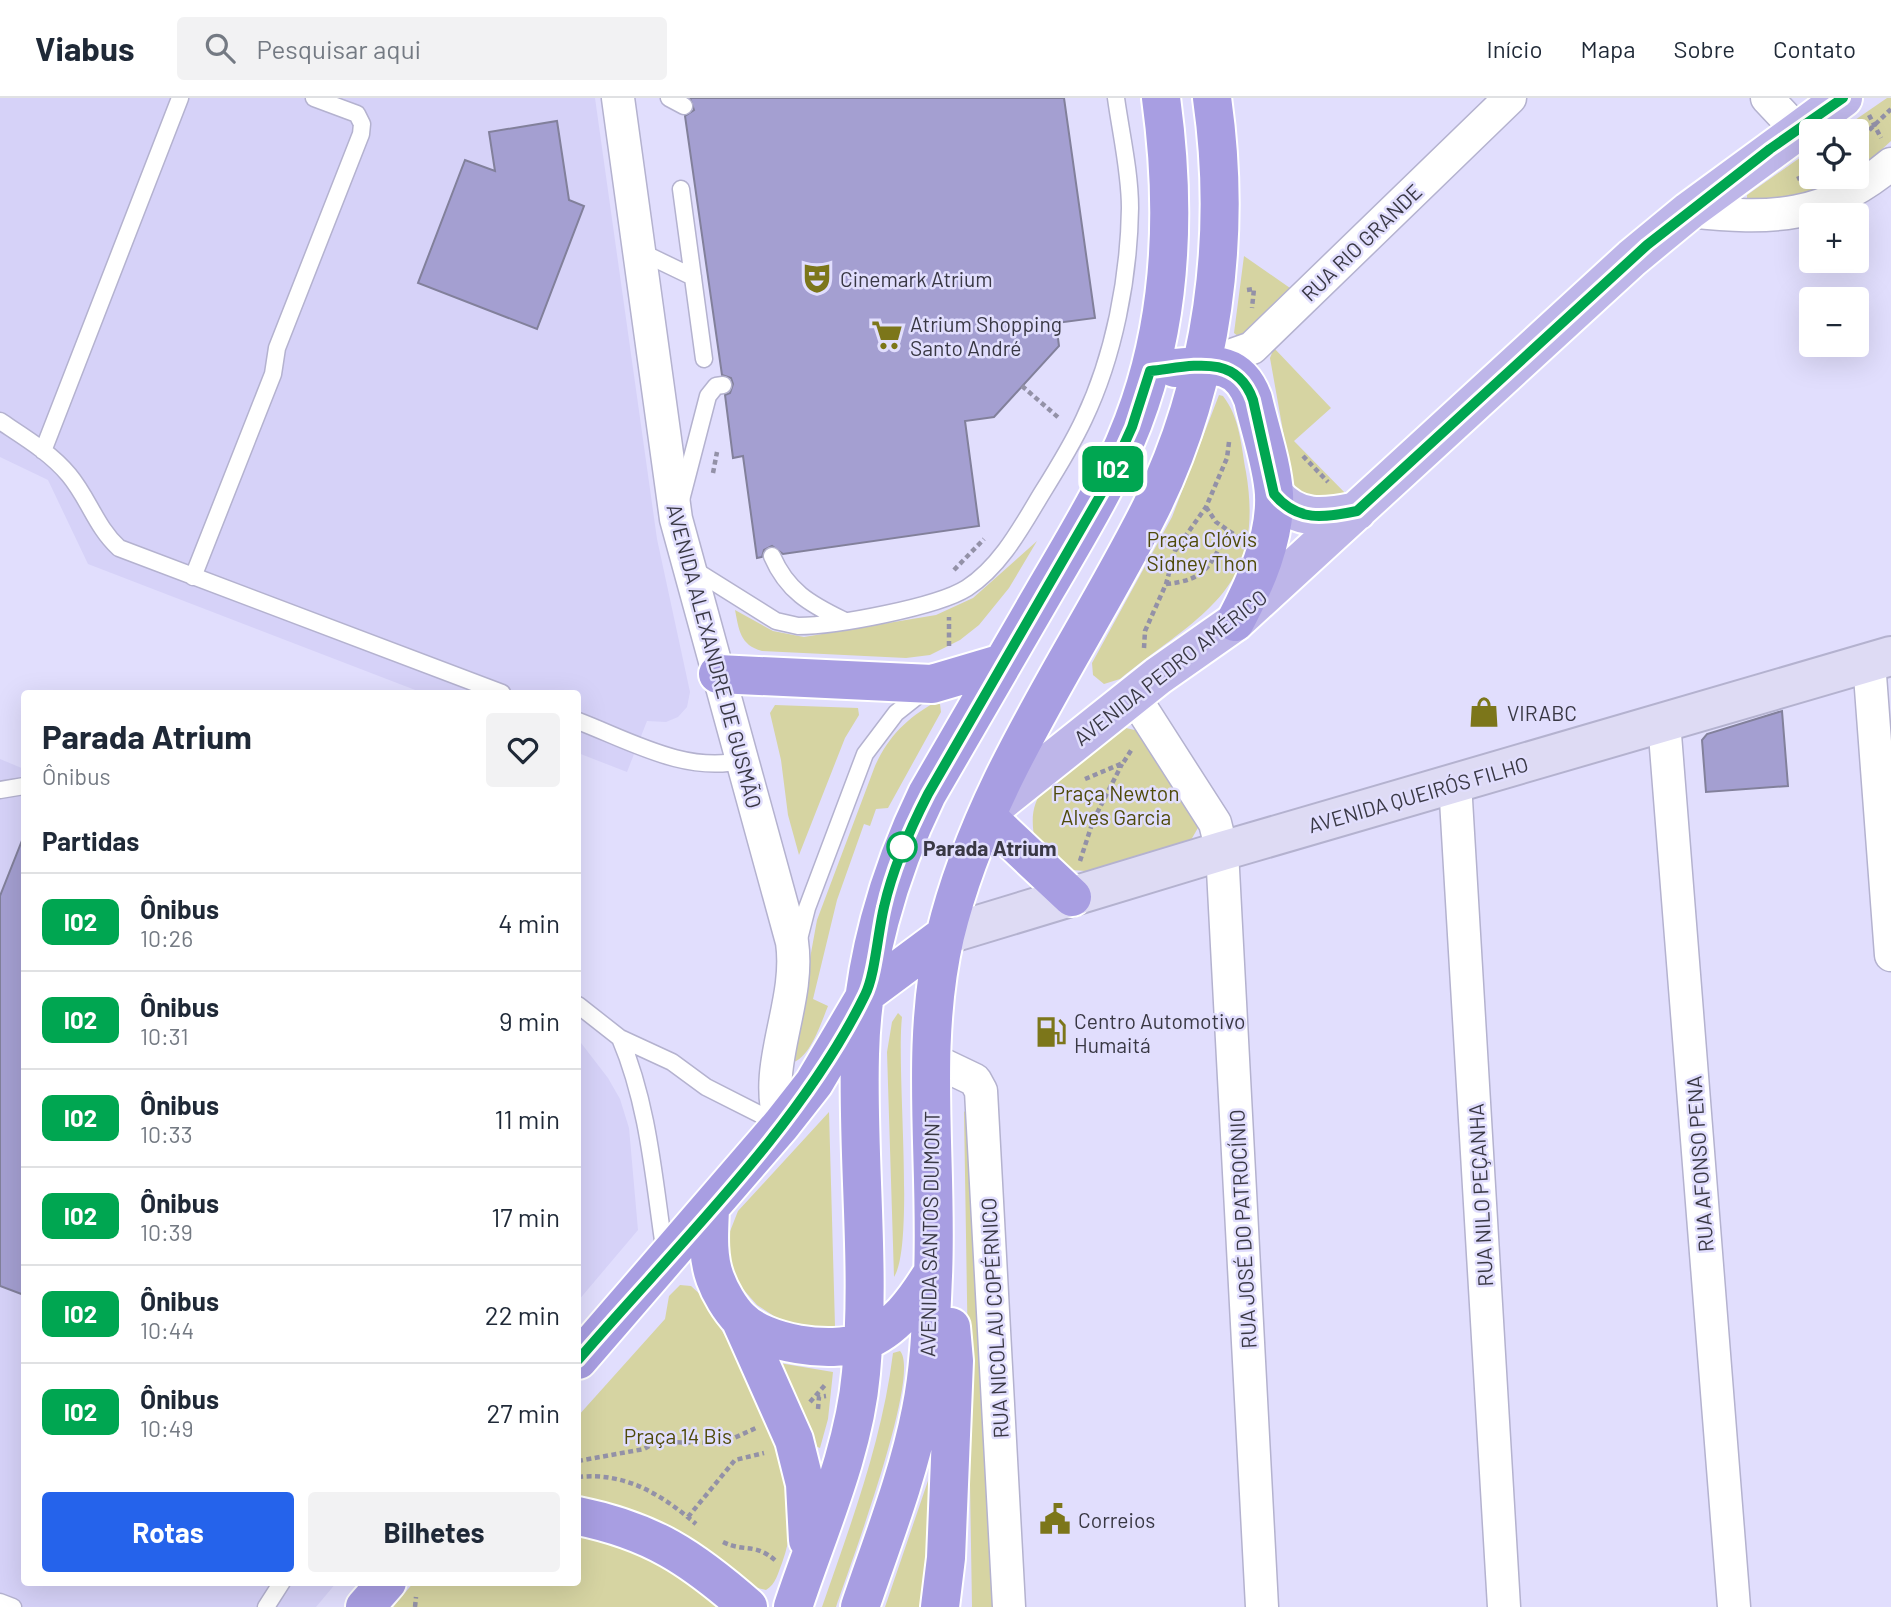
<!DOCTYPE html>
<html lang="pt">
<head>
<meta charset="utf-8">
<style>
	:root { --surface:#fff; --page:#f2f2f3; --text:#1f2937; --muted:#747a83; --line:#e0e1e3; --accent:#2563eb }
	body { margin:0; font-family:Barlow,sans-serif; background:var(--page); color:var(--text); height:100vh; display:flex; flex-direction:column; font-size:26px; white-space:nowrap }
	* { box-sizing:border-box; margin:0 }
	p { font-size:23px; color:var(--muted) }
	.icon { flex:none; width:38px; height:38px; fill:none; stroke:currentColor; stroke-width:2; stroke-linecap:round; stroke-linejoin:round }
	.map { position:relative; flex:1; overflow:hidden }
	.side { position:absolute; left:21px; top:592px; width:560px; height:896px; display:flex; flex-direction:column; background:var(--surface); border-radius:7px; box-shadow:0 7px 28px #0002 }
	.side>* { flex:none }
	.badge { padding:0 14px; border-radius:10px; font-size:24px; line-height:46px }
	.tools { position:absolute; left:1799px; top:21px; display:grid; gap:14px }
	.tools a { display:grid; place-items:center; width:70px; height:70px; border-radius:7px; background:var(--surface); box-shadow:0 7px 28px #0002; font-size:35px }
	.map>.badge { position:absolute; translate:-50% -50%; box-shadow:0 0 0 4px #fff }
	h2 { padding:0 21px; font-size:26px; line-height:63px }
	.round { display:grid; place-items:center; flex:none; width:74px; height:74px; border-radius:7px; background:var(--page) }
	.headline { display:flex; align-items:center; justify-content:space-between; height:119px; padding:0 21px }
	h1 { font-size:33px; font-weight:700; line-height:52px }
	.primary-button { display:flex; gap:14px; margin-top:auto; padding:14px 21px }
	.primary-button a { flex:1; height:80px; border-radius:7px; background:var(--accent); color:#fff; font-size:28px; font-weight:700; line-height:80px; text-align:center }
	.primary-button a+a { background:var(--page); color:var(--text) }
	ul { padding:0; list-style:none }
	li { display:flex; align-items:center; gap:21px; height:98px; padding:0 21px; border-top:2px solid var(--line) }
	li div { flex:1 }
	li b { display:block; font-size:26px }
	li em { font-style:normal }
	li .badge { min-width:77px; font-weight:700; text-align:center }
	header { display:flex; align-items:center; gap:42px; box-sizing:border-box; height:98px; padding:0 35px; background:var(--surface); border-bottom:2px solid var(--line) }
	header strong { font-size:33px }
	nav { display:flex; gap:38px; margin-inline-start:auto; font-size:24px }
	.search { width:490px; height:63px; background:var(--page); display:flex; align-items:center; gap:18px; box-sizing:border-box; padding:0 24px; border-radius:7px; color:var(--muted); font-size:26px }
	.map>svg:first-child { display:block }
</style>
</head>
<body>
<header>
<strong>Viabus</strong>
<div class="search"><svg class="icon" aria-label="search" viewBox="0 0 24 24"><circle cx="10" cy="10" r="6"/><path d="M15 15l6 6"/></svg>Pesquisar aqui</div>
<nav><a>Início</a><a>Mapa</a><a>Sobre</a><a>Contato</a></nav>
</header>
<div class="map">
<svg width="1891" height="1509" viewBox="0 0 1891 1509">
	<rect width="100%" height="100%" fill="#e1defd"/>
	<path fill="#d6d2f8" d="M0,0H595L657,441L690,594L687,609L678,619L666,624L647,623L627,674L578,655V595H423L88,466L48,382L0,359Z
		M0,661L24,671V1484H337L316,1509H0Z
		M578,941L608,980L620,1001L629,1030L638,1132L578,1203Z"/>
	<path fill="#d6d4a2" d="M1887,0H1891V43L1857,74V33H1839Z
		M1811,52V79H1849L1799,101L1747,105V97Z
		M1244,158L1290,190L1252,233L1239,239L1234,235Z
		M1274,250L1331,310L1294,343L1349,399L1319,409L1293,389L1270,260Z
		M1219,297L1223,298C1240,320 1241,347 1246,374C1266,493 1200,516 1120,581L1104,586L1093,577L1092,565L1172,419Z
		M1037,443L1009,490L979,527L960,542L930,557L906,560L762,553C740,547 739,532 735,512L773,533L804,539L936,517L973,500Z
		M934,605L940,606L941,614L888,710L876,711L870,728L864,726L837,802L813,901L828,908C821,925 810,961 791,965L817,822L875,668C888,639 907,620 934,605Z
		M775,607L858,610L859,617L845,640L799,757L788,717L781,662L770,615Z
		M1126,630L1139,633L1199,728L1191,742L1086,773L1071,772L1035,744C1031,722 1031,706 1046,687Z
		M898,915L902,919C896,972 915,1147 894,1179L887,954L892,924Z
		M974,1004L996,1509H972L964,1014Z
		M829,1014L835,1228L834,1231L805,1232L780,1222L757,1207L734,1181L730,1170L727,1141L738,1113Z
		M680,1187L691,1188L703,1199C744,1275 816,1374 782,1465C778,1475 776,1486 766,1492L753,1489L618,1410L578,1398V1318L665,1221L669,1198Z
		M900,1253C922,1276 848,1473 836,1509H822C851,1425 882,1344 893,1255Z
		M779,1265L833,1274L828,1321L820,1350L815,1348Z
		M931,1374L930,1509H885Z
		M578,1435L633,1452L687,1482L726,1509H393L414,1484H578Z"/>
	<path fill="#a49fd1" stroke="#82809b" stroke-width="2" d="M690,0H1064L1095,220L1056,225L1059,248L994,319L965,323L979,428L783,456L772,448L764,452L762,459L757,460L743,358L733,360L725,297L730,295L733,286L731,280L722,277L685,18L694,12Z
		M557,23L569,102L584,108L537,231L418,185L465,62L495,73L489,34Z
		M1782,613L1788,688L1706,694L1702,642L1707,636Z
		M23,740H24V1197L0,1188V798Z"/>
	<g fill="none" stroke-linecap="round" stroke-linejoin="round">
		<defs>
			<path id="service" d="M669,0L684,8
				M681,91L704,261
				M639,153L693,179
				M0,323C24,339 51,355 69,377C89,401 96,429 119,450L502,595
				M43,353L180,0
				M681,402L708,298L716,288L723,287
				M772,458C787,493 810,506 843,522
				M693,471L776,523L798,528C835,528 937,509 967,490C1001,468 1022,428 1042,395C1057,371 1072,347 1084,321C1114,258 1129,180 1130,110C1130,74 1121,36 1116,0
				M193,479L273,276L277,250L361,36L362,26L357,16L314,0
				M578,623C628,642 688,677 743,662
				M0,692L24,688
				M798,845L807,810L865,656L896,615L925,592
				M578,907L620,940L672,964L706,989L781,1027
				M620,940C649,1008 654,1084 665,1156
				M0,1504L13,1509
				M266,1509L282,1484"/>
			<path id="minor" d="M618,0L676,421L792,844C801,906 761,968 781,1027
				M1767,0L1797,32
				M1689,113C1771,122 1825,121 1891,66
				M1201,268L1252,250L1510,0
				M1869,564L1891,857
				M1133,597L1215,725L1222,753L1262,1509
				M1664,624L1734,1509
				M1455,685L1504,1509
				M931,961L975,982L981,993L1009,1509"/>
			<path id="secondary" d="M945,837L1222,753L1891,558"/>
			<path id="primary" d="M1274,396C1297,424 1324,420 1357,413
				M990,712L1158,578L1235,524L1632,160L1689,113L1843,0"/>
			<path id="trunk" d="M1175,270C1211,267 1238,261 1253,301C1260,332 1272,365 1274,396C1276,440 1255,486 1235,524
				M718,576L932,586L1003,565
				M987,719L1072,799
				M710,1111C709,1134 707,1158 715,1180C720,1194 730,1211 740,1221C764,1246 831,1256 862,1244C895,1232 916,1202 933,1174
				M741,1223L794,1342L805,1386L808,1442
				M578,1262L781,1027L814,985L867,895L945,837
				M578,1418C652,1433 692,1460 748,1509
				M365,1509L387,1484
				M793,1509C818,1433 854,1355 861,1275C871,1169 857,1062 860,956C862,867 888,776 927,696C967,627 1007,558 1047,489C1082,429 1118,371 1140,305C1173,207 1175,101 1161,0
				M860,1509C882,1444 908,1379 921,1312C930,1268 931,1222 933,1178C938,1065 919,949 945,838C982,683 1081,550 1151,410C1213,284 1232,138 1212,0
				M940,1509L946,1460L954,1263L951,1229"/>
		</defs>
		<use href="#service" stroke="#b4b2cf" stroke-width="19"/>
		<use href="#minor" stroke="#b4b2cf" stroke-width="35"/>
		<use href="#secondary" stroke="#b4b2cf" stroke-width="42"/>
		<use href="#primary" stroke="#fff" stroke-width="42"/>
		<use href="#trunk" stroke="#fff" stroke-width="42"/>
		<path stroke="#9391a7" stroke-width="4.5" stroke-dasharray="5 3.5" stroke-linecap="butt" d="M1869,17L1881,40
			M1857,44L1891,11
			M1797,81L1811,75
			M1247,192L1254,191L1252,210
			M1022,288L1060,321
			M1303,358L1328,384
			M713,375L717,354
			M1206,409L1216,424L1238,439
			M954,472L984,441
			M1166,486C1206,482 1210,468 1227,435
			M949,548V519
			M1144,550L1145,533L1166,486L1175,453L1206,409L1227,360L1229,344
			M1085,681L1123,665L1132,651
			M1080,763L1093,723L1122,666
			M810,1304L825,1287
			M818,1311L819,1299L826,1298
			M578,1363L644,1351L656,1344L723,1345L756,1330
			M578,1379C625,1374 661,1396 696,1426
			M688,1419L735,1362L764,1355
			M723,1444C746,1455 754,1444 776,1463
			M415,1509L416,1499"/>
		<use href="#service" stroke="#fff" stroke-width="16"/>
		<use href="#minor" stroke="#fff" stroke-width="32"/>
		<use href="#secondary" stroke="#dedbf4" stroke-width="38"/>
		<use href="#primary" stroke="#beb6e9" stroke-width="38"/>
		<use href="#trunk" stroke="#a89ee2" stroke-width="38"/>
	</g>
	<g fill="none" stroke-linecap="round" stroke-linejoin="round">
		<defs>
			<path id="line" d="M578,1262C674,1150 800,1030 865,897C875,878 878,833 884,809C893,769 909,733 928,696L1104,391L1132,329L1150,273C1190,269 1236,254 1253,302L1274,396C1297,424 1324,420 1357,413L1647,147L1770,51L1843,0"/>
		</defs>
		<use href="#line" stroke="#fff" stroke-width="16"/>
		<use href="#line" stroke="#00a651" stroke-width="10"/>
	</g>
	<defs>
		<symbol id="theatre-bare" viewBox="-9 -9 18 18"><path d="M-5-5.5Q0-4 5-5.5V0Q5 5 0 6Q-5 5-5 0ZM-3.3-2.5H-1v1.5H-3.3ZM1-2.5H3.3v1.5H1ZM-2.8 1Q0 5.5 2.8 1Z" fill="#7c761a" stroke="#e1defd" stroke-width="2.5" paint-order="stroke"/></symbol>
		<symbol id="supermarket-bare" viewBox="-9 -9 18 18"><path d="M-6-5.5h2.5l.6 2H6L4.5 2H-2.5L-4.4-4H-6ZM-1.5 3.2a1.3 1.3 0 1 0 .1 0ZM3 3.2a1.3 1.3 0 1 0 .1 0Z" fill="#7c761a" stroke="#e1defd" stroke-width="2.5" paint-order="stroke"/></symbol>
		<symbol id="shop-bare" viewBox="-9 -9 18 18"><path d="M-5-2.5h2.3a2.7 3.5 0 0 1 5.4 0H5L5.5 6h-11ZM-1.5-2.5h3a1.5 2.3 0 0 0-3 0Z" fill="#7c761a" stroke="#e1defd" stroke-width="2.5" paint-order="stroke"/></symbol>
		<symbol id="fuel-bare" viewBox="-9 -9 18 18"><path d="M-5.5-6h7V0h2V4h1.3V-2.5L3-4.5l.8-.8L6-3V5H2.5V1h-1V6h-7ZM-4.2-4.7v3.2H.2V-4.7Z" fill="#7c761a" stroke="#e1defd" stroke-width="2.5" paint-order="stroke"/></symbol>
		<symbol id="civic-bare" viewBox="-9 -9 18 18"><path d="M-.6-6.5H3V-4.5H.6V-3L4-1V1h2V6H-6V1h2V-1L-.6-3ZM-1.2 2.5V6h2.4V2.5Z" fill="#7c761a" stroke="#e1defd" stroke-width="2.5" paint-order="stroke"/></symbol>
	</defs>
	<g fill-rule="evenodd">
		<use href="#theatre-bare" x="795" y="158" width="44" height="44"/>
		<use href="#supermarket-bare" x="865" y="215" width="44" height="44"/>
		<use href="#shop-bare" x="1462" y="592" width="44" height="44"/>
		<use href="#fuel-bare" x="1029" y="912" width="44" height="44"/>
		<use href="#civic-bare" x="1033" y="1399" width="44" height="44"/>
	</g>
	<circle fill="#fff" stroke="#00a651" stroke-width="3.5" cx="902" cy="749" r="14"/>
	<g text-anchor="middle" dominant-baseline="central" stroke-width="5" stroke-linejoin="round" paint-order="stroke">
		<g font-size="21" fill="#393844" stroke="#e1defd">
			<text transform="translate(1361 144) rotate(-44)">RUA RIO GRANDE</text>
			<text transform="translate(715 558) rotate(75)">AVENIDA ALEXANDRE DE GUSMÃO</text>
			<text transform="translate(1170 569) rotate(-38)">AVENIDA PEDRO AMÉRICO</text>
			<text transform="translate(1418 696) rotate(-16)">AVENIDA QUEIRÓS FILHO</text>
			<text transform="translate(1699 1066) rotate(-94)">RUA AFONSO PENA</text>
			<text transform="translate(1480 1097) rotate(-93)">RUA NILO PEÇANHA</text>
			<text transform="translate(1242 1131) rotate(-93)">RUA JOSÉ DO PATROCÍNIO</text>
			<text transform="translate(929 1136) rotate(-89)">AVENIDA SANTOS DUMONT</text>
			<text transform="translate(994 1220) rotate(-93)">RUA NICOLAU COPÉRNICO</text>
		</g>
		<g font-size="21" fill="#393844" stroke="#e1defd" text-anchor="start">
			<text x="840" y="180">Cinemark Atrium</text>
			<text x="910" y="225">Atrium Shopping<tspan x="910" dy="24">Santo André</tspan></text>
			<text x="1507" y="614">VIRABC</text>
			<text x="1074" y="922">Centro Automotivo<tspan x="1074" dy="24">Humaitá</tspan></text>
			<text x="1078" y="1421">Correios</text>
		</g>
		<g font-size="21" fill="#4f4a09" stroke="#e1defd">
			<text x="1202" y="440">Praça Clóvis<tspan x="1202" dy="24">Sidney Thon</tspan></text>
			<text x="1116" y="694">Praça Newton<tspan x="1116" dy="24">Alves Garcia</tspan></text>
			<text x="678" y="1337">Praça 14 Bis</text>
		</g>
		<g font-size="21" font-weight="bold" fill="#393844" stroke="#e1defd" text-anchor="start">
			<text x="923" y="749">Parada Atrium</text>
		</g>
	</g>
</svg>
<div class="tools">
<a><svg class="icon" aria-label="locate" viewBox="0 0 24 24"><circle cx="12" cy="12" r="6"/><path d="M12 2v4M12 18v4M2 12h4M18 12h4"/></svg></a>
<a>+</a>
<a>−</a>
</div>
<b class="badge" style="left:1113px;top:371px;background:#00a651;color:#fff">I02</b>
<section class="side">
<div class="headline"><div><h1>Parada Atrium</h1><p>Ônibus</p></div><a class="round"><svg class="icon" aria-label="heart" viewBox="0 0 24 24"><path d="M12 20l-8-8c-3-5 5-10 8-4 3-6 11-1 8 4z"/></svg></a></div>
<h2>Partidas</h2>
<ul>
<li><span class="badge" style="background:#00a651;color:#fff">I02</span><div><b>Ônibus</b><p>10:26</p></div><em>4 min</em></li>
<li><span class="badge" style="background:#00a651;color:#fff">I02</span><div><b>Ônibus</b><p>10:31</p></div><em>9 min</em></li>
<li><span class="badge" style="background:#00a651;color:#fff">I02</span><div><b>Ônibus</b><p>10:33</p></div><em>11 min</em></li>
<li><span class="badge" style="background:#00a651;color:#fff">I02</span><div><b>Ônibus</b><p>10:39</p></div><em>17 min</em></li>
<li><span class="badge" style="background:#00a651;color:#fff">I02</span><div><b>Ônibus</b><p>10:44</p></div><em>22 min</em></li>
<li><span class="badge" style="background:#00a651;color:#fff">I02</span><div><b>Ônibus</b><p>10:49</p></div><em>27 min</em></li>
</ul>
<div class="primary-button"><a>Rotas</a><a>Bilhetes</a></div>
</section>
</div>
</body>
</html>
